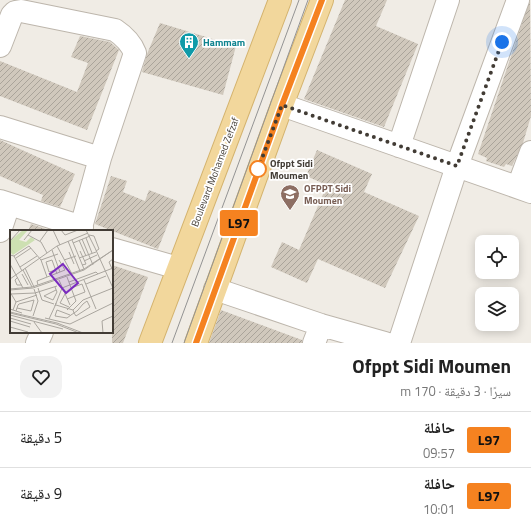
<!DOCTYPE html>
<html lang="ar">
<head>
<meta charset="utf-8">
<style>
	:root { --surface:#fff; --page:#f2f2f2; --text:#222; --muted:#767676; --line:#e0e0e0 }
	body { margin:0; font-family:"Titillium Web","Noto Naskh Arabic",sans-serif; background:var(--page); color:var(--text); direction:rtl; height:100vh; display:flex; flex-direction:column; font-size:15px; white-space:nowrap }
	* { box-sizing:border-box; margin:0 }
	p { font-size:13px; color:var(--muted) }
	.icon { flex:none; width:22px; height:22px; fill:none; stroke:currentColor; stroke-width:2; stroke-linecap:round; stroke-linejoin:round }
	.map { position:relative; height:343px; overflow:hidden; direction:ltr }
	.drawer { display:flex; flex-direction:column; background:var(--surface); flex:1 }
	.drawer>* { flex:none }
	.badge { padding:0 8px; border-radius:3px; font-size:14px; line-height:26px }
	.buttons { position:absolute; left:475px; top:235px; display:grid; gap:8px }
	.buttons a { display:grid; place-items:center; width:44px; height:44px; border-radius:8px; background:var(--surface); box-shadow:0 2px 10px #0003; font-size:20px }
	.you { position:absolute; width:20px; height:20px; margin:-10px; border:3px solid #fff; border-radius:50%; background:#1a73e8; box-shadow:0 0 0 6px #1a73e833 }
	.map>.badge { position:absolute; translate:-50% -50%; box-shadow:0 0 0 2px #fff }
	.round { display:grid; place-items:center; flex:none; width:42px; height:42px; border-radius:12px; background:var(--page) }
	.head { display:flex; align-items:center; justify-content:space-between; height:68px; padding:0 20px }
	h1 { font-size:19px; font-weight:700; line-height:30px }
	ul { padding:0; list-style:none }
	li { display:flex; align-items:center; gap:12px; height:56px; padding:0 20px; border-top:1px solid var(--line) }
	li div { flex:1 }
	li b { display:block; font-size:15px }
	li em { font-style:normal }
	li .badge { min-width:44px; font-weight:700; text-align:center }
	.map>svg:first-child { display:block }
</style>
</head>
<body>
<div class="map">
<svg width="531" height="343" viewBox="0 0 531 343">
	<defs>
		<pattern id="building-hatch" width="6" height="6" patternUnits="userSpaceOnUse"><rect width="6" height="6" fill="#d0c8bc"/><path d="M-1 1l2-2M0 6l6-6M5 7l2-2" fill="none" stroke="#aaa49a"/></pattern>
	</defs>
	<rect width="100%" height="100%" fill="#f0ece5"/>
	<path fill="url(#building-hatch)" d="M345,0H387L376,26L418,44L384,127L304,99Z
		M530,0L531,116L523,143L512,166L506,164L504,167L486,161L487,158L478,154Z
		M160,23L236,46L223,95L142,72L147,54Z
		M80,36L110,42L119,50L87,130L0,96V61L77,92L88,63L71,57Z
		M0,140L75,174L60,207L41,201L43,195L0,176Z
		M317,150L372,174L364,192L419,216L385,288L318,259L307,283L271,267L282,242L299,250L327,185L306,176Z
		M111,176L127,181L123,192L145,201L149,190L177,201L158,249L95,224Z
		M31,224L49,230L28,231Z
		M112,265L148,277L123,343H112Z
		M221,310L302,340V343H209Z"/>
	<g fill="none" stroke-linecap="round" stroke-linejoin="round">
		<defs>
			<path id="minor" d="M0,46L12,15L15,12L21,11L115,30C124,36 131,43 135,53L100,158L80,231
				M282,105L531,192
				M0,127L100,158
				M399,146L448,0
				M518,187L531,152
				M0,201L82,227
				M0,231L9,204
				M112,249L178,268
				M215,289L321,325L385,343
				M37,343L42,332
				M314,343L321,325
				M399,343L457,166L518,0"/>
			<path id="major" d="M150,343L280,0
				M196,343L282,105L322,0"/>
		</defs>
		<use href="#minor" stroke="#bdb6ac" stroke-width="24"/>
		<use href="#major" stroke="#d4b36e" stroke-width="24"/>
		<use href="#minor" stroke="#fff" stroke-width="22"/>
		<use href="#major" stroke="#f2d79c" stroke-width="22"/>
		<path stroke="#939393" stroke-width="1" d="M172,343L299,0
			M184,343L308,0"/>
	</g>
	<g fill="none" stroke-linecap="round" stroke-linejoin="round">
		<defs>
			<path id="line" d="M196,343L282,105L322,0"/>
		</defs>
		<use href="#line" stroke="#fff" stroke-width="9"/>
		<use href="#line" stroke="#f58220" stroke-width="6"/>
		<path stroke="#423c35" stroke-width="4" stroke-dasharray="0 7.2" d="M258,169L282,105L457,166L502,42"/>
	</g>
	<defs>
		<symbol id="building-pin" viewBox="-11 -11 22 30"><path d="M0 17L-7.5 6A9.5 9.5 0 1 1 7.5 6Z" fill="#0f9aa8" stroke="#fff"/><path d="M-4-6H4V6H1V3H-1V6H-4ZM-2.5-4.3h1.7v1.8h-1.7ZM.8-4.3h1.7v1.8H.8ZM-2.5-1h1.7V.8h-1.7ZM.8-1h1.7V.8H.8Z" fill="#fff"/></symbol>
		<symbol id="university-pin" viewBox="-11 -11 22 30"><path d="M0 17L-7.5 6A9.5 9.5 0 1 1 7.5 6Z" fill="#8d6e63" stroke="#fff"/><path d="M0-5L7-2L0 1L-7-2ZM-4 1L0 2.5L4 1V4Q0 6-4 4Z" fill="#fff"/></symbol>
	</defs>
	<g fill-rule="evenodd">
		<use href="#building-pin" x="178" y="31" width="22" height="30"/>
		<use href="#university-pin" x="279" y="183" width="22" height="30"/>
	</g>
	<circle fill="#fff" stroke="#f58220" stroke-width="2" cx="258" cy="169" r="8"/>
	<g text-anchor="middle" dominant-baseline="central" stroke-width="3.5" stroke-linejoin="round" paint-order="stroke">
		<g font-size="10" font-weight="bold" fill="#0d838f" stroke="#fff" text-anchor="start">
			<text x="203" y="42">Hammam</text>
		</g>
		<g font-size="10" font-weight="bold" fill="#423c35" stroke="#fff" text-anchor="start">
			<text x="270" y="163">Ofppt Sidi<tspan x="270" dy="12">Moumen</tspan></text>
		</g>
		<g font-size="10" fill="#423c35" stroke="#fff">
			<text transform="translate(215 172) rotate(-69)">Boulevard Mohamed Zefzaf</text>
		</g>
		<g font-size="10" font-weight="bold" fill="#785e54" stroke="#fff" text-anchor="start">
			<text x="304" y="188">OFPPT Sidi<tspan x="304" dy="12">Moumen</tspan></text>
		</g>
	</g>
	<g transform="translate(10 230)">
		<rect width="103" height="103" fill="#f0ece5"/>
		<path d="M13,0H18L9,10L16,12L21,7L25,10L3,25L0,22V11Z" fill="#cde0b2"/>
		<path fill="none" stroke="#aaa69f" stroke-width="1" d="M43,0L50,15M51,0L55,5L68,0M76,0L85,18M18,5L31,12L37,23M79,5L84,6L89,19L86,21M76,8L82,23M72,9L83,35M14,10L22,0M62,10L74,39M69,10L76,26M0,11L10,0M30,11L38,0M58,11L70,41M63,13L80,6M47,16L62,44M42,20L50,42M70,21L76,34L72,35M59,22L64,34M0,25L4,26L12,41M4,26L19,16L31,30L37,47M6,28L21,18M69,28L86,22M103,29L99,32L103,41M31,30L48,24M54,30L66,26M74,31L87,25M0,34L13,58M10,37L27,26M15,38L24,57M13,40L22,57M46,40L39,42L36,32L42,30L47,44M12,44L18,55M8,47L5,50L7,55H12M57,47L66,71L57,80M0,49L47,16L78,3M49,50L60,75M74,50L86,79M59,52L86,42L88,44M76,54L96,46M28,55L27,51L55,40L49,30M45,57L47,62L43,70L34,66L46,60M28,58L32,70L44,74M0,59L22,57L74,39L103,20M0,60L23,58L74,40L103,20M0,62L6,72L3,80M25,63L47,56M1,64L25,63M55,64L50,73L59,77M57,69L75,62L72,54L61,58M6,72L27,65M46,73L45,76L52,58L103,38M46,75L63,80L73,70L103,58L85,18M0,79L12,83M6,81L8,75L9,74L24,70L21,81L7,78M0,82L47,93L73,103M0,83L46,94L69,103M0,85L53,99M60,85L47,80L45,86L57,88L61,85L67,81L68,80L73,74L77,71L80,77L66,86L64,83L63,80M23,86L28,71L24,59M0,88L21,94M35,88L60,94M39,89L45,76M0,91L20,97M24,92L32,103M60,94L103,73M0,97L18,102M93,103L92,91L103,86"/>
		<path fill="#7b2cbf" fill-opacity="0.15" stroke="#7b2cbf" stroke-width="2" d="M53,34L68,53L56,63L40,44Z"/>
		<rect width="103" height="103" fill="none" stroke="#423c35" stroke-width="2"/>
	</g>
</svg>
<div class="buttons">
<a><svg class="icon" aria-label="locate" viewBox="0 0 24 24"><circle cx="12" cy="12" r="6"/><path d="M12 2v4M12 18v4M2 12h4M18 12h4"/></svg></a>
<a><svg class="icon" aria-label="layers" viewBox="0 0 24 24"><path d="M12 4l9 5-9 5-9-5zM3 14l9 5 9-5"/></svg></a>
</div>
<div class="you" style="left:502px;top:42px"></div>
<b class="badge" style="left:239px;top:223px;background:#f58220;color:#111">L97</b>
</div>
<section class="drawer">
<div class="head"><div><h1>Ofppt Sidi Moumen</h1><p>سيرًا · 3 دقيقة · 170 m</p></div><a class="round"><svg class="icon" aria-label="heart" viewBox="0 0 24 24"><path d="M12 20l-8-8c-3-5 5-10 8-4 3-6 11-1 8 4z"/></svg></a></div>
<ul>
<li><span class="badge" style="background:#f58220;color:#111">L97</span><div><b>حافلة</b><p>09:57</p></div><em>5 دقيقة</em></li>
<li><span class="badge" style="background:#f58220;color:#111">L97</span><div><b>حافلة</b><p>10:01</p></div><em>9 دقيقة</em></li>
</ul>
</section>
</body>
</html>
